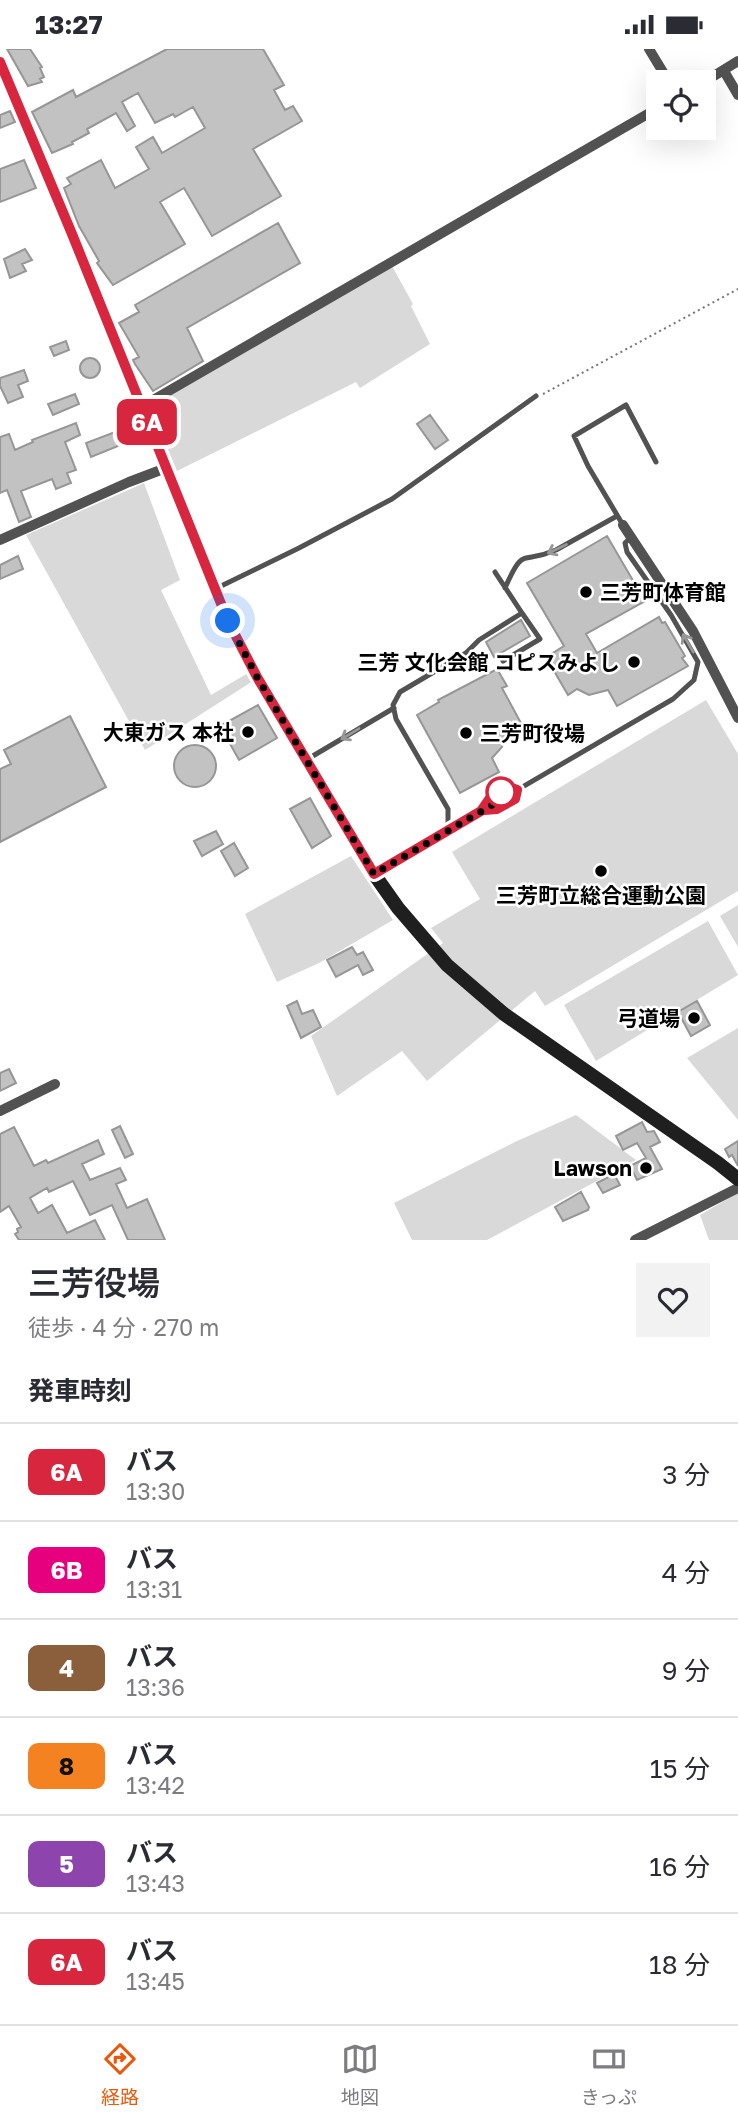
<!DOCTYPE html>
<html lang="ja">
<head>
<meta charset="utf-8">
<style>
	:root { --surface:#fff; --page:#f2f2f3; --text:#2b2b33; --muted:#7c7c81; --line:#e1e1e2; --accent:#ea580c }
	body { margin:0; font-family:"Golos Text","Noto Sans JP",sans-serif; background:var(--page); color:var(--text); height:100vh; display:flex; flex-direction:column; font-size:26px; white-space:nowrap }
	* { box-sizing:border-box; margin:0 }
	p { font-size:23px; color:var(--muted) }
	.icon { flex:none; width:38px; height:38px; fill:none; stroke:currentColor; stroke-width:2; stroke-linecap:round; stroke-linejoin:round }
	.map { position:relative; height:1191px; overflow:hidden }
	.sheet { display:flex; flex-direction:column; background:var(--surface); flex:1 }
	.sheet>* { flex:none }
	.badge { padding:0 14px; border-radius:10px; font-size:24px; line-height:46px }
	.buttons { position:absolute; left:646px; top:21px; display:grid; gap:14px }
	.buttons a { display:grid; place-items:center; width:70px; height:70px; border-radius:0px; background:var(--surface); box-shadow:0 7px 28px #0002; font-size:35px }
	.you { position:absolute; width:35px; height:35px; margin:-18px; border:5px solid #fff; border-radius:50%; background:#1a73e8; box-shadow:0 0 0 10px #1a73e833 }
	.map>.badge { position:absolute; translate:-50% -50%; box-shadow:0 0 0 4px #fff }
	h2 { padding:0 28px; font-size:26px; line-height:63px }
	.round { display:grid; place-items:center; flex:none; width:74px; height:74px; border-radius:0px; background:var(--page) }
	.headline { display:flex; align-items:center; justify-content:space-between; height:119px; padding:0 28px }
	h1 { font-size:33px; font-weight:600; line-height:52px }
	ul { padding:0; list-style:none }
	li { display:flex; align-items:center; gap:21px; height:98px; padding:0 28px; border-top:2px solid var(--line) }
	li div { flex:1 }
	li b { display:block; font-size:26px }
	li em { font-style:normal }
	li .badge { min-width:77px; font-weight:700; text-align:center }
	.status { display:flex; justify-content:space-between; align-items:center; height:49px; padding:0 35px; background:var(--surface); direction:ltr }
	.status svg { height:19px; fill:currentColor }
	.dock { display:flex; justify-content:space-around; align-items:center; height:98px; border-top:2px solid var(--line); background:var(--surface); font-size:19px; color:var(--muted) }
	.dock a { display:grid; justify-items:center; gap:4px }
	.dock .selected { color:var(--accent) }
	.map>svg:first-child { display:block }
</style>
</head>
<body>
<div class="status"><b>13:27</b><svg viewBox="0 0 49 12"><path d="M0 12V9h3v3zM5 12V6h3v6zM10 12V3h3v9zM15 12V0h3v12zM26 1h20v11H26zM47 4h2v5h-2z"/></svg></div>
<div class="map">
<svg width="738" height="1191" viewBox="0 0 738 1191">
	<rect width="100%" height="100%" fill="#fff"/>
	<path fill="#d9d9d9" d="M392,217L413,255L411,257L430,295L360,339L356,333L177,422L150,357Z
		M144,434L180,531L161,541L211,646L248,624L253,632L145,701L26,486Z
		M706,651L738,705V842L545,957L535,942L427,1032L402,1002L337,1047L311,987L443,894L431,879L480,850L452,803Z
		M351,807L393,871L319,914L277,933L245,865Z
		M738,856V898L720,867Z
		M708,872L738,926L596,1012L564,956Z
		M738,979V1071L687,1009Z
		M576,1066L636,1111L487,1191H412L394,1154L517,1092Z
		M738,1144V1191H709L700,1166Z"/>
	<path fill="#c2c2c2" stroke="#969696" stroke-width="2" d="M7,0H30L42,18L40,19L44,28L40,30L42,33L28,37Z
		M167,0H263L284,36L274,41L285,61L293,57L302,72L253,100L281,147L212,187L184,139L160,153L185,195L113,236L97,214L99,212L79,177L64,139L71,135L67,129L101,111L115,139L149,120L136,98L153,88L162,104L205,79L193,58L175,68L173,65L155,74L138,44L122,53L135,77L127,82L116,64L87,80L89,84L72,93L73,95L52,104L32,63L73,41L76,48Z
		M10,62L15,73L0,79V66Z
		M24,111L36,139L0,153V120Z
		M278,174L300,214L187,279L203,312L153,342L135,315L133,311L139,308L119,274L139,263L135,256Z
		M25,200L32,211L22,215L26,222L10,229L4,210Z
		M66,292L69,301L54,307L50,298Z
		M80 319a10 10 0 1 1 20 0a10 10 0 1 1-20 0Z
		M24,321L28,332L18,336L23,348L8,354L0,337V329Z
		M75,345L79,355L53,366L48,355Z
		M430,366L448,391L435,400L417,375Z
		M76,374L80,386L65,393L76,421L67,424L71,434L56,440L52,430L21,442L31,468L19,473L7,441L0,444V388L9,385L15,401L33,393L32,391Z
		M123,380L128,393L91,408L86,394Z
		M607,487L645,552L586,585L597,604L659,568L662,574L665,573L685,607L682,609L688,617L617,657L608,641L589,646L577,640L568,646L546,608L564,597L527,534Z
		M18,507L23,520L0,530V516Z
		M521,571L530,587L494,608L486,593Z
		M497,620L507,637L502,639L521,674L506,682L502,698L492,709L499,723L460,744L417,666L439,653L438,651Z
		M258,656L277,689L239,711L220,677Z
		M70,667L106,738L0,793V720L11,715L4,701Z
		M174 717a21 21 0 1 1 42 0a21 21 0 1 1-42 0Z
		M310,749L331,787L312,799L290,760Z
		M216,782L223,795L202,807L194,792Z
		M234,794L248,819L235,827L221,802Z
		M352,898L357,906L363,903L373,921L363,926L358,916L336,928L327,911Z
		M297,952L302,965L313,961L321,978L301,989L287,957Z
		M697,952L710,976L691,987L678,963Z
		M9,1020L16,1034L0,1042V1024Z
		M642,1073L647,1083L654,1082L660,1093L650,1098L662,1120L637,1131L630,1117L646,1109L637,1094L623,1101L616,1087Z
		M120,1077L133,1105L125,1109L112,1081Z
		M14,1078L34,1117L46,1111L48,1114L98,1091L104,1105L82,1115L90,1131L120,1119L126,1131L116,1135L127,1159L147,1150L165,1191H128L112,1156L90,1166L73,1132L49,1143L47,1139L30,1149L38,1164L52,1156L67,1184L95,1171L105,1191H19L15,1185L18,1183L17,1180L21,1178L9,1157L0,1163V1085Z
		M738,1092V1117L732,1106L729,1108L725,1100Z
		M614,1125L620,1136L603,1144L597,1134Z
		M581,1143L589,1158L588,1161L563,1172L555,1158Z"/>
	<g fill="none" stroke-linecap="round" stroke-linejoin="round">
		<path stroke="#747474" stroke-width="2" stroke-dasharray="2 3.5" stroke-linecap="butt" d="M543,345L738,240"/>
		<path stroke="#525252" stroke-width="5" d="M623,476L588,417L574,387L626,356L656,413
			M217,539L299,499L392,450L536,347
			M505,539C524,496 521,516 556,501L617,467
			M503,612L540,590L522,564
			M306,711L394,659
			M509,738L517,741L515,749L497,760L481,762L490,749Z
			M443,783L448,774V760L396,670L393,656L400,643L466,604L479,591L522,564L495,523
			M377,823L673,650L694,631L698,613L671,566L627,503L625,494L631,488"/>
		<path stroke="#525252" stroke-width="10" d="M649,0L669,33
			M724,22L738,46
			M704,33L738,12
			M141,358L658,59
			M623,476L693,582L738,669
			M0,491L129,433L166,419
			M0,1062L55,1035
			M635,1191L738,1139"/>
		<path stroke="#1f1f1f" stroke-width="14" d="M0,13L72,185L228,572L257,628L374,825L398,859L447,916L504,965L718,1114L738,1130"/>
	</g>
	<defs><path id="oneway-shaft" d="M-6 0H5M1.5-3L5.5 0L1.5 3" fill="none" stroke-width="1.6" stroke-linecap="round" stroke-linejoin="round" transform="scale(1.75)"/></defs>
	<g stroke="#979797">
		<use href="#oneway-shaft" transform="translate(557 500) rotate(154)"/>
		<use href="#oneway-shaft" transform="translate(688 594) rotate(-120)"/>
		<use href="#oneway-shaft" transform="translate(350 685) rotate(149)"/>
	</g>
	<g fill="none" stroke-linecap="round" stroke-linejoin="round">
		<defs>
			<path id="line" d="M0,13L72,185L228,572L257,628L374,825L481,762L490,749L509,738L517,741L515,750L497,760L484,761"/>
		</defs>
		<use href="#line" stroke="#fff" stroke-width="16"/>
		<use href="#line" stroke="#d7263d" stroke-width="10"/>
		<path stroke="#000" stroke-width="7" stroke-dasharray="0 12.6" d="M228,572L257,628L374,825L499,752L501,743"/>
	</g>
	<g fill="#000" stroke="#fff" stroke-width="2.5">
		<circle cx="586" cy="543" r="7"/>
		<circle cx="634" cy="613" r="7"/>
		<circle cx="248" cy="683" r="7"/>
		<circle cx="466" cy="684" r="7"/>
		<circle cx="601" cy="822" r="7"/>
		<circle cx="694" cy="969" r="7"/>
		<circle cx="646" cy="1119" r="7"/>
	</g>
	<circle fill="#fff" stroke="#d7263d" stroke-width="3.5" cx="501" cy="743" r="14"/>
	<g text-anchor="middle" dominant-baseline="central" stroke-width="5" stroke-linejoin="round" paint-order="stroke">
		<g font-size="21" font-weight="bold" fill="#000" stroke="#fff" text-anchor="end">
			<text x="600" y="543" text-anchor="start">三芳町体育館</text>
			<text x="620" y="613">三芳 文化会館 コピスみよし</text>
			<text x="234" y="683">大東ガス 本社</text>
			<text x="480" y="684" text-anchor="start">三芳町役場</text>
			<text x="601" y="846" text-anchor="middle">三芳町立総合運動公園</text>
			<text x="680" y="969">弓道場</text>
			<text x="632" y="1119">Lawson</text>
		</g>
	</g>
</svg>
<div class="buttons">
<a><svg class="icon" aria-label="locate" viewBox="0 0 24 24"><circle cx="12" cy="12" r="6"/><path d="M12 2v4M12 18v4M2 12h4M18 12h4"/></svg></a>
</div>
<div class="you" style="left:228px;top:572px"></div>
<b class="badge" style="left:147px;top:373px;background:#d7263d;color:#fff">6A</b>
</div>
<section class="sheet">
<div class="headline"><div><h1>三芳役場</h1><p>徒歩 · 4 分 · 270 m</p></div><a class="round"><svg class="icon" aria-label="heart" viewBox="0 0 24 24"><path d="M12 20l-8-8c-3-5 5-10 8-4 3-6 11-1 8 4z"/></svg></a></div>
<h2>発車時刻</h2>
<ul>
<li><span class="badge" style="background:#d7263d;color:#fff">6A</span><div><b>バス</b><p>13:30</p></div><em>3 分</em></li>
<li><span class="badge" style="background:#e6007e;color:#fff">6B</span><div><b>バス</b><p>13:31</p></div><em>4 分</em></li>
<li><span class="badge" style="background:#8b5e3c;color:#fff">4</span><div><b>バス</b><p>13:36</p></div><em>9 分</em></li>
<li><span class="badge" style="background:#f58220;color:#111">8</span><div><b>バス</b><p>13:42</p></div><em>15 分</em></li>
<li><span class="badge" style="background:#8e44ad;color:#fff">5</span><div><b>バス</b><p>13:43</p></div><em>16 分</em></li>
<li><span class="badge" style="background:#d7263d;color:#fff">6A</span><div><b>バス</b><p>13:45</p></div><em>18 分</em></li>
</ul>
</section>
<nav class="dock">
<a class="selected"><svg class="icon" aria-label="directions" viewBox="0 0 24 24"><path d="M12 3l9 9-9 9-9-9zM9 14v-3h6M13 9l2 2-2 2"/></svg>経路</a>
<a><svg class="icon" aria-label="map" viewBox="0 0 24 24"><path d="M3 6l6-2 6 2 6-2v14l-6 2-6-2-6 2zM9 4v14M15 6v14"/></svg>地図</a>
<a><svg class="icon" aria-label="tickets" viewBox="0 0 24 24"><path d="M3 7h18v10H3zM15 7v10"/></svg>きっぷ</a>
</nav>
</body>
</html>
